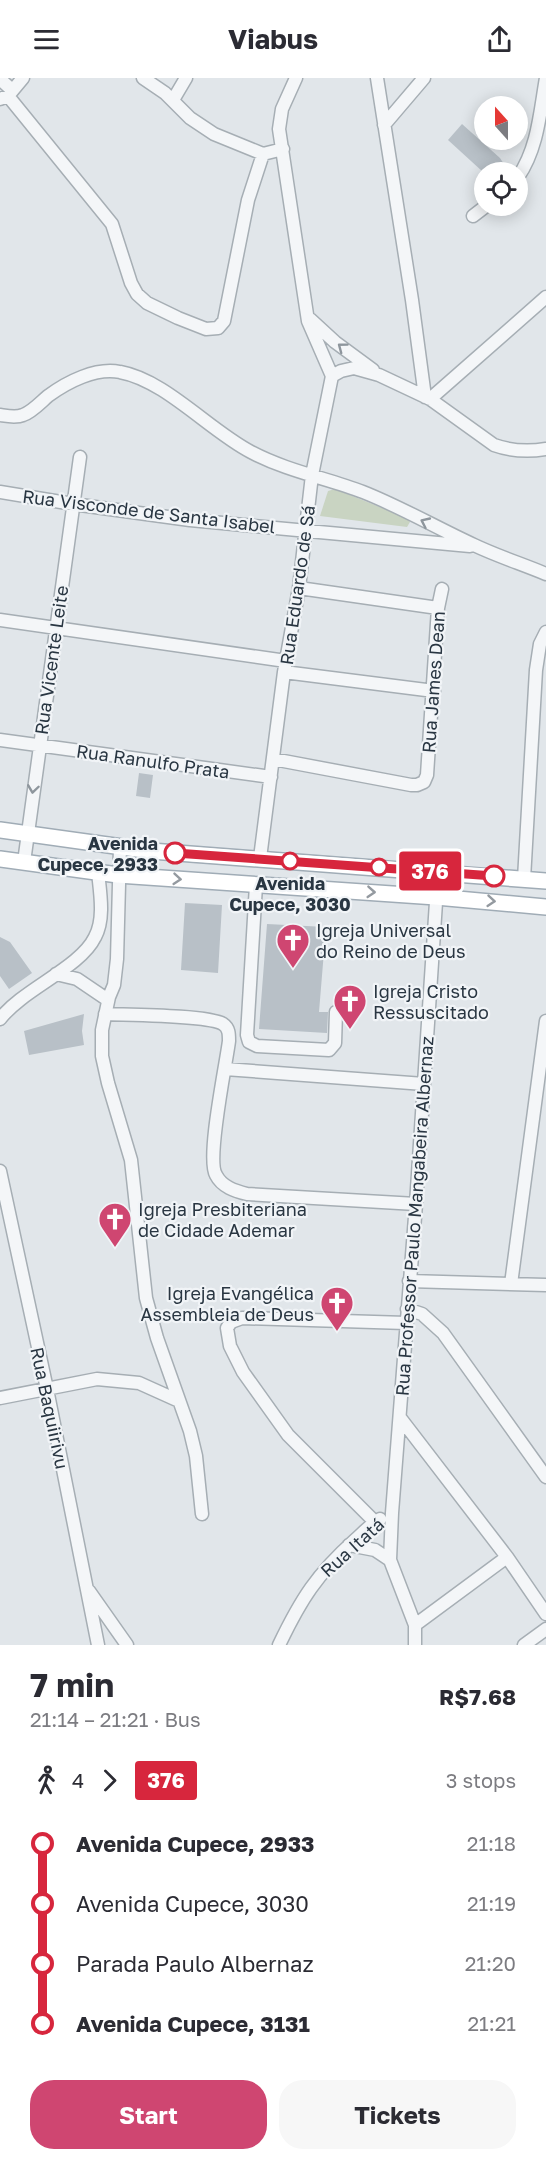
<!DOCTYPE html>
<html lang="en">
<head>
<meta charset="utf-8">
<style>
	:root { --surface:#fff; --page:#f7f7f7; --text:#2b2b33; --muted:#7c7c81; --accent:#cf4671 }
	body { margin:0; font-family:"Golos Text",sans-serif; background:var(--page); color:var(--text); height:100vh; display:flex; flex-direction:column; font-size:22px; white-space:nowrap }
	* { box-sizing:border-box; margin:0 }
	p { font-size:20px; color:var(--muted) }
	.icon { flex:none; width:33px; height:33px; fill:none; stroke:currentColor; stroke-width:2; stroke-linecap:round; stroke-linejoin:round }
	.map { position:relative; height:1567px; overflow:hidden }
	.side { display:flex; flex-direction:column; background:var(--surface); flex:1 }
	.side>* { flex:none }
	.badge { padding:0 12px; border-radius:4px; font-size:21px; line-height:39px }
	.needle { width:39px; rotate:339deg }
	.fabs { position:absolute; left:474px; top:18px; display:grid; gap:12px }
	.fabs a { display:grid; place-items:center; width:54px; height:54px; border-radius:50%; background:var(--surface); box-shadow:0 3px 15px #0003; font-size:30px }
	.map>.badge { position:absolute; translate:-50% -50%; box-shadow:0 0 0 3px #fff }
	.legs { display:flex; align-items:center; gap:9px; height:66px; padding:0 30px; font-size:20px }
	.legs p { margin-inline-start:auto }
	.summary { display:flex; align-items:center; justify-content:space-between; height:102px; padding:0 30px }
	h1 { font-size:33px; font-weight:700; line-height:45px }
	.action { display:flex; gap:12px; margin-top:auto; padding:12px 30px }
	.action a { flex:1; height:69px; border-radius:24px; background:var(--accent); color:#fff; font-size:24px; font-weight:700; line-height:69px; text-align:center }
	.action a+a { background:var(--page); color:var(--text) }
	ul { padding:0 30px; list-style:none }
	li { display:flex; align-items:center; gap:21px; height:60px; font-size:22px }
	li i { display:grid; place-items:center; width:9px; height:100%; margin:0 8px; background:currentColor }
	li i::after { content:''; width:15px; height:15px; margin:-8px; border:4px solid; border-radius:50%; background:var(--surface) }
	li p { margin-inline-start:auto }
	li:first-child i { background:linear-gradient(#0000 50%,currentColor 0) }
	li:last-child i { background:linear-gradient(currentColor 50%,#0000 0) }
	header { display:flex; justify-content:space-between; align-items:center; height:78px; padding:0 30px; background:var(--surface); font-size:27px; font-weight:700 }
	.map>svg:first-child { display:block }
</style>
</head>
<body>
<header><svg class="icon" aria-label="menu" viewBox="0 0 24 24"><path d="M4 6h16M4 12h16M4 18h16"/></svg>Viabus<svg class="icon" aria-label="share" viewBox="0 0 24 24"><path d="M12 15V3M7 8l5-5 5 5M5 13v7h14v-7"/></svg></header>
<div class="map">
<svg width="546" height="1567" viewBox="0 0 546 1567">
	<rect width="100%" height="100%" fill="#e1e6ea"/>
	<path fill="#c9d4c2" d="M335,411L407,440L410,444L407,449L320,438L328,413Z"/>
	<path fill="#b8c0c7" d="M462,46L500,80L509,94H483L448,62Z
		M139,695L153,697L150,720L136,718Z
		M185,825L222,827L218,895L181,892Z
		M267,846L326,849L319,934H328L327,955L259,951Z
		M0,859L10,864L32,895L9,911L0,898Z
		M84,936L82,953L84,967L29,977L24,953Z"/>
	<g fill="none" stroke-linecap="round" stroke-linejoin="round">
		<defs>
			<path id="minor" d="M143,0L165,15L190,40L214,56L263,76L283,71
				M377,0L412,222L425,319
				M0,1L12,12
				M8,18L23,0
				M0,21L8,18L112,146L131,205L137,216L147,225L178,240L206,251L218,250L224,243L248,122L263,76
				M173,22L186,0
				M384,47L424,0
				M518,99C538,70 540,34 546,0
				M473,138L486,128
				M310,241L335,264L373,292
				M332,298L341,293L354,290L379,297L430,321L494,367C511,373 528,374 546,371
				M430,321L546,219
				M0,337C7,338 16,340 23,337C32,334 41,324 48,318C67,304 96,289 120,294C165,302 210,353 251,374C287,393 326,400 363,414C401,429 437,450 474,467C497,478 522,486 546,496
				M0,414L73,426L190,442L470,468
				M299,510L438,530
				M0,542L286,583
				M284,594L434,613
				M0,662L271,699
				M273,681L411,707H417L424,704L427,697L438,530L442,511
				M120,769L117,881L114,907L109,919L102,952V978L108,1005L131,1082L146,1220L157,1260L190,1353L196,1378L202,1436
				M260,780L284,594L299,510L312,397L332,298L308,243L279,51L282,31L296,0
				M24,784L80,379
				M524,801L536,592L540,566L546,554
				M256,807L247,957L249,964L257,968L329,972L335,965L336,934
				M56,896L77,901L108,922
				M105,936C127,937 208,937 223,946C229,950 229,956 229,963C226,987 206,1081 216,1097C222,1109 235,1113 247,1116L416,1126
				M0,941C23,911 80,890 95,859C105,841 100,814 98,794
				M225,991L424,1006
				M0,1093L47,1311L98,1567
				M409,1203L546,1207
				M511,1206L546,943
				M407,1231L422,1236L443,1255L546,1399
				M0,1320L97,1301L139,1305L179,1323
				M401,1341L507,1479L546,1536
				M375,1444L288,1357L243,1294L230,1268L227,1250L231,1244L242,1240L406,1245
				M349,1467L375,1472L390,1482L415,1547V1567
				M390,1482L392,1435L416,1126L438,794
				M89,1513L127,1567
				M415,1547L507,1479
				M279,1567C301,1521 317,1496 355,1462C363,1455 371,1446 380,1441
				M524,1567L546,1551"/>
			<path id="major" d="M0,752L151,773L546,803
				M0,781L118,797L436,819L546,829"/>
		</defs>
		<use href="#minor" stroke="#a6aeb4" stroke-width="15"/>
		<use href="#major" stroke="#a0acb6" stroke-width="18"/>
		<use href="#minor" stroke="#f4f6f8" stroke-width="12"/>
		<use href="#major" stroke="#fff" stroke-width="15"/>
	</g>
	<defs><path id="oneway-chevron" d="M-2-3.5L2.5 0L-2 3.5" fill="none" stroke-width="1.6" stroke-linecap="round" stroke-linejoin="round" transform="scale(1.5)"/></defs>
	<g stroke="#8e969d">
		<use href="#oneway-chevron" transform="translate(342 269) rotate(-143)"/>
		<use href="#oneway-chevron" transform="translate(425 444) rotate(-155)"/>
		<use href="#oneway-chevron" transform="translate(33 711) rotate(98)"/>
	</g>
	<g stroke="#949aa0">
		<use href="#oneway-chevron" transform="translate(177 801) rotate(5)"/>
		<use href="#oneway-chevron" transform="translate(371 814) rotate(4)"/>
		<use href="#oneway-chevron" transform="translate(491 823) rotate(5)"/>
	</g>
	<g fill="none" stroke-linecap="round" stroke-linejoin="round">
		<defs>
			<path id="line-1" d="M175,775L494,798"/>
		</defs>
		<use href="#line-1" stroke="#fff" stroke-width="14"/>
		<use href="#line-1" stroke="#d7263d" stroke-width="9"/>
	</g>
	<defs>
		<symbol id="church-pin" viewBox="-11 -11 22 30"><path d="M0 17L-7.5 6A9.5 9.5 0 1 1 7.5 6Z" fill="#cf4671" stroke="#f1f4f7"/><path d="M-1.2-6h2.4v3.5h3.3v2.4h-3.3V6h-2.4V-.1h-3.3v-2.4h3.3Z" fill="#fff"/></symbol>
	</defs>
	<g fill-rule="evenodd">
		<use href="#church-pin" x="274" y="843" width="38" height="52"/>
		<use href="#church-pin" x="331" y="904" width="38" height="52"/>
		<use href="#church-pin" x="96" y="1122" width="38" height="52"/>
		<use href="#church-pin" x="318" y="1206" width="38" height="52"/>
	</g>
	<g fill="#fff" stroke="#d7263d" stroke-width="3">
		<circle cx="175" cy="775" r="10"/>
		<circle cx="290" cy="783" r="8"/>
		<circle cx="379" cy="789" r="8"/>
		<circle cx="494" cy="798" r="10"/>
	</g>
	<g text-anchor="middle" dominant-baseline="central" stroke-width="4.5" stroke-linejoin="round" paint-order="stroke">
		<g font-size="18" fill="#293642" stroke="#f1f4f7">
			<text transform="translate(149 433) rotate(7)">Rua Visconde de Santa Isabel</text>
			<text transform="translate(297 507) rotate(-82)">Rua Eduardo de Sá</text>
			<text transform="translate(51 582) rotate(-82)">Rua Vicente Leite</text>
			<text transform="translate(433 604) rotate(-86)">Rua James Dean</text>
			<text transform="translate(153 683) rotate(8)">Rua Ranulfo Prata</text>
			<text transform="translate(414 1138) rotate(-86)">Rua Professor Paulo Mangabeira Albernaz</text>
			<text transform="translate(50 1330) rotate(78)">Rua Baquiirivu</text>
			<text transform="translate(352 1469) rotate(-42)">Rua Itatá</text>
		</g>
		<g font-size="18" font-weight="bold" fill="#293642" stroke="#f1f4f7" text-anchor="end">
			<text x="158" y="765">Avenida<tspan x="158" dy="21">Cupece, 2933</tspan></text>
			<text x="290" y="805" text-anchor="middle">Avenida<tspan x="290" dy="21">Cupece, 3030</tspan></text>
		</g>
		<g font-size="18" fill="#293642" stroke="#f1f4f7" text-anchor="start">
			<text x="316" y="852">Igreja Universal<tspan x="316" dy="21">do Reino de Deus</tspan></text>
			<text x="373" y="913">Igreja Cristo<tspan x="373" dy="21">Ressuscitado</tspan></text>
			<text x="138" y="1131">Igreja Presbiteriana<tspan x="138" dy="21">de Cidade Ademar</tspan></text>
			<text x="314" y="1215" text-anchor="end">Igreja Evangélica<tspan x="314" dy="21">Assembleia de Deus</tspan></text>
		</g>
	</g>
</svg>
<div class="fabs">
<a><svg class="needle" viewBox="-14 -14 28 28"><path d="M0-13l5 13h-10z" fill="#e53935"/><path d="M0 13l5-13h-10z" fill="#7c7c81"/></svg></a>
<a><svg class="icon" aria-label="locate" viewBox="0 0 24 24"><circle cx="12" cy="12" r="6"/><path d="M12 2v4M12 18v4M2 12h4M18 12h4"/></svg></a>
</div>
<b class="badge" style="left:430px;top:793px;background:#d7263d;color:#fff">376</b>
</div>
<section class="side">
<div class="summary"><div><h1>7 min</h1><p>21:14 – 21:21 · Bus</p></div><b>R$7.68</b></div>
<div class="legs"><svg class="icon" aria-label="walk" viewBox="0 0 24 24"><circle cx="13" cy="4" r="2"/><path d="M13 8l-2 6 4 7M11 14l-3 7M7 12l3-4h3l4 4"/></svg>4<svg class="icon" aria-label="forward" viewBox="0 0 24 24"><path d="M9 5l7 7-7 7"/></svg><b class="badge" style="background:#d7263d;color:#fff">376</b><p>3 stops</p></div>
<ul>
<li><i style="color:#d7263d"></i><b>Avenida Cupece, 2933</b><p>21:18</p></li>
<li><i style="color:#d7263d"></i><span>Avenida Cupece, 3030</span><p>21:19</p></li>
<li><i style="color:#d7263d"></i><span>Parada Paulo Albernaz</span><p>21:20</p></li>
<li><i style="color:#d7263d"></i><b>Avenida Cupece, 3131</b><p>21:21</p></li>
</ul>
<div class="action"><a>Start</a><a>Tickets</a></div>
</section>
</body>
</html>
